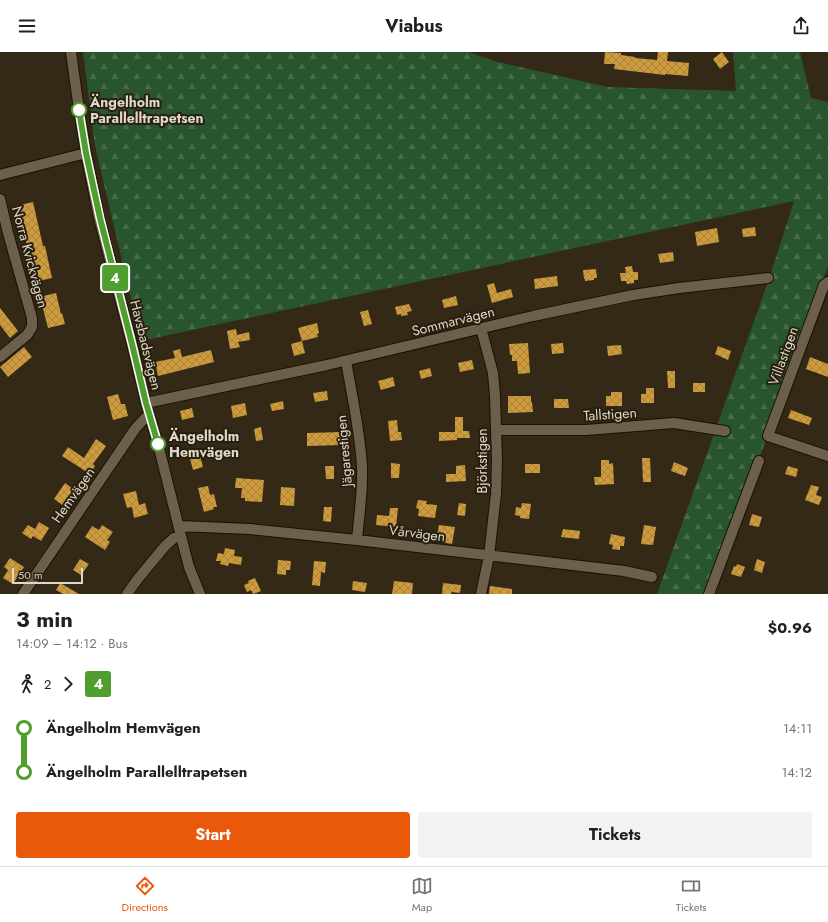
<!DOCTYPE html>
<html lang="en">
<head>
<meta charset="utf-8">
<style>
	:root { --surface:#fff; --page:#f2f2f2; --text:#202124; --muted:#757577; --line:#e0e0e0; --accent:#ea580c }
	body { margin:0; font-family:Jost,sans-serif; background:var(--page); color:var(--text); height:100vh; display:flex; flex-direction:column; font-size:15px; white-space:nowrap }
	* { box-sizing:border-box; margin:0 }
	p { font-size:13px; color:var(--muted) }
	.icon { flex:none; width:22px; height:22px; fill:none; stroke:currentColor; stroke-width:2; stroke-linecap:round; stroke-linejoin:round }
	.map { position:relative; height:542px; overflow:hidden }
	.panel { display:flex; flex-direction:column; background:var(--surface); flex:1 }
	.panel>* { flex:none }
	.badge { padding:0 8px; border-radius:3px; font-size:14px; line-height:26px }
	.scale { position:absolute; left:12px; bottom:10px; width:71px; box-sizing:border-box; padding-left:4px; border:2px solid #ded8cc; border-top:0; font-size:11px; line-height:14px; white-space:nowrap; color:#ded8cc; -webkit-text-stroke:3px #291f0d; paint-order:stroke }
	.map>.badge { position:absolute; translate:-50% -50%; box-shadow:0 0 0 2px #fff }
	.legs { display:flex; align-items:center; gap:6px; height:44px; padding:0 16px; font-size:13px }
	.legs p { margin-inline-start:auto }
	.summary { display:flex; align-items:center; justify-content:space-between; height:68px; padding:0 16px }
	h1 { font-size:22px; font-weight:700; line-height:30px }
	.action { display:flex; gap:8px; margin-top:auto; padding:8px 16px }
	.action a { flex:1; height:46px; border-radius:4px; background:var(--accent); color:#fff; font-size:16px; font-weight:700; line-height:46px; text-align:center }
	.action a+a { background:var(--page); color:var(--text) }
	ul { padding:0 16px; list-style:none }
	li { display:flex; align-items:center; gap:14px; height:44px; font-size:15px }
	li i { display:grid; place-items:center; width:6px; height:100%; margin:0 5px; background:currentColor }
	li i::after { content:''; width:10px; height:10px; margin:-5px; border:3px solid; border-radius:50%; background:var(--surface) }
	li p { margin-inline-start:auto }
	li:first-child i { background:linear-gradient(#0000 50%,currentColor 0) }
	li:last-child i { background:linear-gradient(currentColor 50%,#0000 0) }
	header { display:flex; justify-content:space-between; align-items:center; height:52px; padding:0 16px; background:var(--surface); font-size:18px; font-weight:700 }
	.menu { display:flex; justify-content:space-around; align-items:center; height:56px; border-top:1px solid var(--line); background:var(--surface); font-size:11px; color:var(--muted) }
	.menu a { display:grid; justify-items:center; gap:2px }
	.menu .on { color:var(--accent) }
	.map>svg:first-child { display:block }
</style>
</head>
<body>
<header><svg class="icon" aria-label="menu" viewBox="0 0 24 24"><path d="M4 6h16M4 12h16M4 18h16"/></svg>Viabus<svg class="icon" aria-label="share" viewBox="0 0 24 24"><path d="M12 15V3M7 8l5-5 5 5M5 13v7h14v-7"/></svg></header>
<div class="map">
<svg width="828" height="542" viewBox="0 0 828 542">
	<defs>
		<pattern id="forest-firs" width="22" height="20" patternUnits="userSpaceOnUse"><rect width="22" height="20" fill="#28542e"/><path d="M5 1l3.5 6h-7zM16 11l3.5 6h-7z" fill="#476c4b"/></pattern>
		<pattern id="building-cross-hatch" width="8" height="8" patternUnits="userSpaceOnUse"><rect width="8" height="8" fill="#cd9b3b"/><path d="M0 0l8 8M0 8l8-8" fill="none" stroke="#aa843c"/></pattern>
	</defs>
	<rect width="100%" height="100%" fill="#332916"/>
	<path fill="url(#forest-firs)" d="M83,0H469L494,9L608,35L736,39L733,0H800L811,46L828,50V214L711,542H657L768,230L794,149L141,289L95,94Z"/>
	<path fill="url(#building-cross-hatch)" d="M605,0L621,1V3L635,5V6L657,8L658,0H668L667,9L689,11L688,24L665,22V23L614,17L615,12H604Z
		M722,0L729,10L720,17L713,7Z
		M33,150L43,194H45L52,226L35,230L25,185H24L16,154Z
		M755,175L756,184L743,185L742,177Z
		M717,176L719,190L697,194L695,180Z
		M673,200L674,209L660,211L658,202Z
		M632,214L633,220H638V228H634V231L627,232L626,229H621L620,221H626L625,215Z
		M596,217L597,226H594V228L585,229V227H584L583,218Z
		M557,224L558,234L535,237L534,227Z
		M494,231L497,241L511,237L513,245L492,251L487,233Z
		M56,241L61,262L62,261L65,272L48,276L40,245Z
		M456,244L458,253L444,256L442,248Z
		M409,252L412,259L407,260L408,263L401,264V262L397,263L395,255Z
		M0,256L18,279L10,286L0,273Z
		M368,258L372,272L364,274L360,260Z
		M317,271L319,281L317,282L318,285L302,289L298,276Z
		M236,277L237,283L249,280L250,288L238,290L240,295L230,297L227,279Z
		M302,289L305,301L294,304L291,292Z
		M528,291L530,321L518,322L517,309H512V303H510L509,292Z
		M563,291L564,301L552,302L551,292Z
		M621,293L622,302L608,304L607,294Z
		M718,294L731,299L728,308L715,302Z
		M24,295L32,305L8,325L0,315Z
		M180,297L182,305L211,298L214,310L158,324L155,310L175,306L173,299Z
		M810,305L828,312V325L806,317Z
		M472,308L474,317L460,320L458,311Z
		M430,316L432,324L421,327L419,319Z
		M667,319H675V336H668Z
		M393,325L395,334L381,338L378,329Z
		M693,331H705V340H693Z
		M646,336H654V351H641V342H646Z
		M327,339L328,348L315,350L313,341Z
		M611,340H622V354H606V344H611Z
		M118,342L121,352H125L128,364L113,368L107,345Z
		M508,344H531V350H532L533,360L508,361Z
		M554,347H568L569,356H554Z
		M283,349L284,357L272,359L270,352Z
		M245,351L247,363L233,366L231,354Z
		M192,356L194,365L182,368L180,359Z
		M791,358L812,366L809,373L788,366Z
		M455,365H463V379H469L470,386H457V388L439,389V380H455Z
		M397,368L398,380H401L402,388L390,389L388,369Z
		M261,375L263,388L256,389L254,377Z
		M342,380V393L307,394V381Z
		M96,387L106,394L93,412L95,414L90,422L62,404L68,395L84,406Z
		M199,400L203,415L193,418L189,403Z
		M642,406H650L651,430H643Z
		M601,408H609V412L613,411L614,432L595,433L594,425H601Z
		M674,410L688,416L685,424L671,419Z
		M391,411L400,412L399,426H391Z
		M525,412H540V421H525Z
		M465,413L466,429L446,430V422H456V414Z
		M325,414H334V427H326Z
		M788,414L798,417L796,425L785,422Z
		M236,426L264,428L262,450L245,449V446H241L242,436H235Z
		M65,431L76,439L65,455L54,447Z
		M811,433L819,435L816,443L822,445L819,453L805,448Z
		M208,434L210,443L214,442L217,455H213L214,457L204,460L198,436Z
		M281,435L295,436L294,454L280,453Z
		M136,439L139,453L145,451L148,462L134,466L132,455L127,456L123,442Z
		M418,448L427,449L426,452L437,453L435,466L418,464L419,457L416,456Z
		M459,451L466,452L465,464L457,463Z
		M522,451L531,452L529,467L520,466V464L515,463L516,455L521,456Z
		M324,455H332L331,470L323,469Z
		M390,456H398L396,475L376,473L377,463L389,464Z
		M752,462L762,465L759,475L749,473Z
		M39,470L49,476L41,489L33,484L31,487L22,481L28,473L35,477Z
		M102,473L113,480L107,488L110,490L105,498L85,485L92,474L99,478Z
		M439,473L455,475L452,492L436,489Z
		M644,473L656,475L653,493L641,492Z
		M563,477L580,479L579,487L561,485Z
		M611,482L625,485L624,494H620V498L612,497L613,493L609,492Z
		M225,496L235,498L234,504L242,505L241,513L229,511L228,514L220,512L221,509H216L218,501L224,502Z
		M10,506L24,515L13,532L3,526L8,518L4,515Z
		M80,507L89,512L81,523L73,518Z
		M757,507L765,510L762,521L754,518Z
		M278,508L291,509L290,518H286V523L277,522Z
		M314,509L326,510L325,521L321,520L320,534L312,533Z
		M737,512L745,515L741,525L731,522L734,514L736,515Z
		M255,526L261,539L253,542L251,538L247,540L244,533L249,531L248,529Z
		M353,529L367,531L365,540L352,538Z
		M394,529L413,531L412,542H392Z
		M60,531L79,542H63L56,538Z
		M443,531L461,533L460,541L452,540L451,542H442Z
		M490,534L512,537V542H489Z"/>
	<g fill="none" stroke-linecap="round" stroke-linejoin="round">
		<defs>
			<path id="street" d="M71,0L79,58L86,101L99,166L132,292L146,351L158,392L181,484L189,515L200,542
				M0,123L86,101
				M0,147L8,181L32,266V275L27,283L0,305
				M828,230L824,233L768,384L828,404
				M346,309C352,344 360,379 362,415C363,439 359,464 357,488
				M146,351L327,313L533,264L633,243L679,236L768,226
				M496,378H586L674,371L725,379
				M179,474L250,477L357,488L624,519L652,525
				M23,542L135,377L145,366L150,365
				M127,542L137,528L165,494L174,486L181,484
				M481,542L489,504L496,442L497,410L495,344L493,321L481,276
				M709,542L759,409"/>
		</defs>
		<use href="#street" stroke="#1b1102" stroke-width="12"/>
		<use href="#street" stroke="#6c604c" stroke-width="10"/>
	</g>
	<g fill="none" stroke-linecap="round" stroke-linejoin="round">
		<defs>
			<path id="line-1" d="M79,58L86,101L100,166L132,292L146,351L158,392"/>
		</defs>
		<use href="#line-1" stroke="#fff" stroke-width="9"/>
		<use href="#line-1" stroke="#509e2f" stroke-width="6"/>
	</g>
	<g fill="#fff" stroke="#509e2f" stroke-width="2">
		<circle cx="79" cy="58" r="7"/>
		<circle cx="158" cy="392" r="7"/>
	</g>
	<g text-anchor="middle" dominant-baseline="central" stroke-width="4" stroke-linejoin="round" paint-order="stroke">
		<g font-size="14" font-weight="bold" fill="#ded8cc" stroke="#291f0d" text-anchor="start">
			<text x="90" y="50">Ängelholm<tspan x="90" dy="16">Parallelltrapetsen</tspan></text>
			<text x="169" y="384">Ängelholm<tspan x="169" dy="16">Hemvägen</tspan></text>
		</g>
		<g font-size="14" fill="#ded8cc" stroke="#291f0d">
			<text transform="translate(30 205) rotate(75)">Norra Kvickvägen</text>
			<text transform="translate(453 269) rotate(-14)">Sommarvägen</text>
			<text transform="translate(146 293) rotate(76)">Havsbadsvägen</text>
			<text transform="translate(783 304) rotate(-70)">Villastigen</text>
			<text transform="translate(610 362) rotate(-4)">Tallstigen</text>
			<text transform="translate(344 399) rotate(-95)">Jägarestigen</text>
			<text transform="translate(482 409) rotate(-90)">Björkstigen</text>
			<text transform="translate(73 443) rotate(-55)">Hemvägen</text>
			<text transform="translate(417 481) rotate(7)">Vårvägen</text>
		</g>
	</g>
</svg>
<div class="scale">50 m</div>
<b class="badge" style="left:115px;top:226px;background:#509e2f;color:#fff">4</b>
</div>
<section class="panel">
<div class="summary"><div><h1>3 min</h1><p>14:09 – 14:12 · Bus</p></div><b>$0.96</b></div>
<div class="legs"><svg class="icon" aria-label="walk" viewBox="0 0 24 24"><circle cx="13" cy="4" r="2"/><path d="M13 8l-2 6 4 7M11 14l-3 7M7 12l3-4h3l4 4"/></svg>2<svg class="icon" aria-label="forward" viewBox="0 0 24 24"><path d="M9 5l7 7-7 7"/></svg><b class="badge" style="background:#509e2f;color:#fff">4</b></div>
<ul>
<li><i style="color:#509e2f"></i><b>Ängelholm Hemvägen</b><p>14:11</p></li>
<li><i style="color:#509e2f"></i><b>Ängelholm Parallelltrapetsen</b><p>14:12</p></li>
</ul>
<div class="action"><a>Start</a><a>Tickets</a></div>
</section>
<nav class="menu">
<a class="on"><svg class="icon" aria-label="directions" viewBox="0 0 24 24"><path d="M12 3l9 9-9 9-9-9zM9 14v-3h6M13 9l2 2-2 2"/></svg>Directions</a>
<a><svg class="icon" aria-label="map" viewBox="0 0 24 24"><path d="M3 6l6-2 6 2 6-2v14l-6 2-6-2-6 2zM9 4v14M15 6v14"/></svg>Map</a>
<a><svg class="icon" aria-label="tickets" viewBox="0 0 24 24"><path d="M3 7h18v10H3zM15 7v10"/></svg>Tickets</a>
</nav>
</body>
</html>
